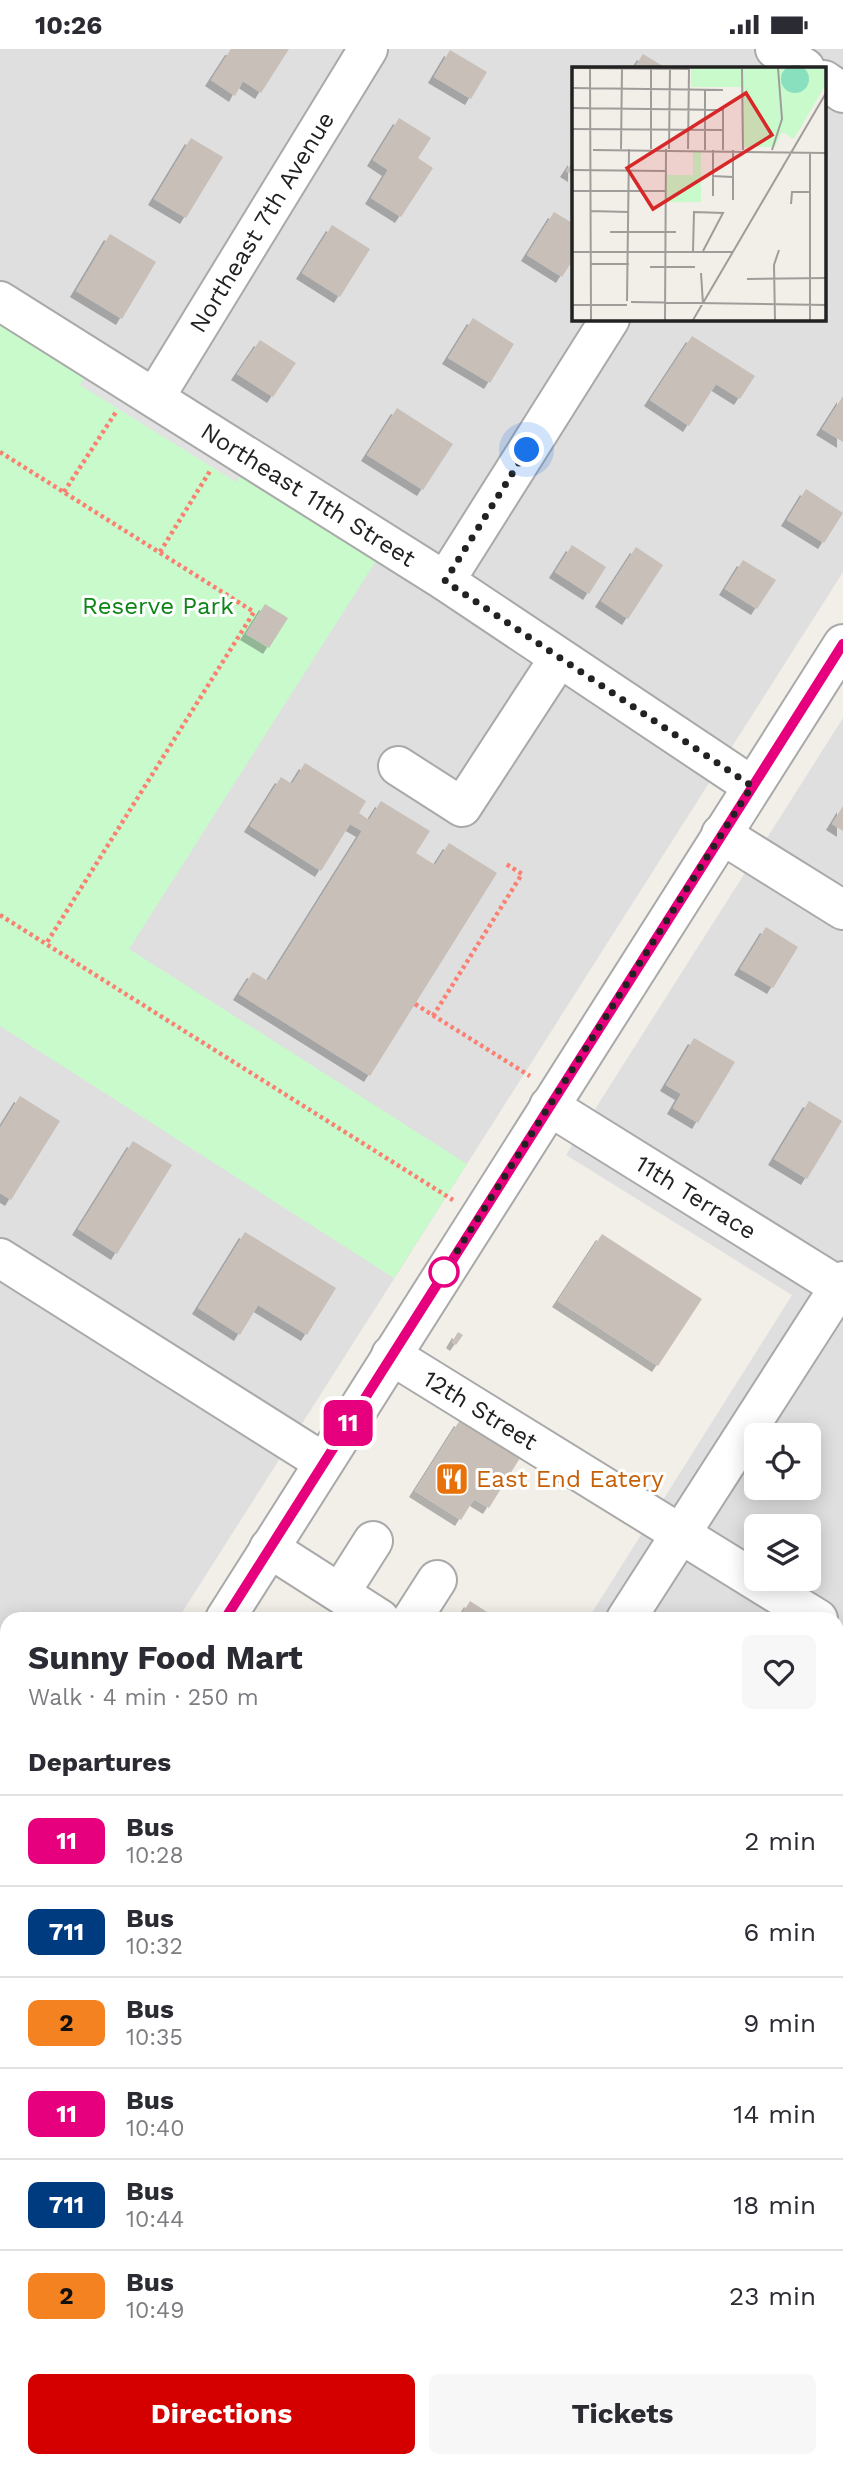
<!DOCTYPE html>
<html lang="en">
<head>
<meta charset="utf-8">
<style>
	:root { --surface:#fff; --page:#f7f7f7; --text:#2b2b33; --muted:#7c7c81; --line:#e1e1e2; --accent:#d40000 }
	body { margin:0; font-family:"Work Sans",sans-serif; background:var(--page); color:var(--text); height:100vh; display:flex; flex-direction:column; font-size:26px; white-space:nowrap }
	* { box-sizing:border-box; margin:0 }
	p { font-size:23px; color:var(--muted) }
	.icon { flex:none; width:38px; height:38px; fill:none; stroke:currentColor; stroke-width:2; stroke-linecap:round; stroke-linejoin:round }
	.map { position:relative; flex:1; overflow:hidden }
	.panel { position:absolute; left:0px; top:1563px; width:844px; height:856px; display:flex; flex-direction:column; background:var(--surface); border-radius:21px 21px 0 0; box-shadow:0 4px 18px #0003 }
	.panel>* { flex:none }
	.badge { padding:0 14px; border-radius:10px; font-size:24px; line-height:46px }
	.controls { position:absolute; left:744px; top:1374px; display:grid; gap:14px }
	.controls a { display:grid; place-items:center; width:77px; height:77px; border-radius:10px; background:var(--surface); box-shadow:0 4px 18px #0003; font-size:35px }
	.you { position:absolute; width:35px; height:35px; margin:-18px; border:5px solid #fff; border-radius:50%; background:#1a73e8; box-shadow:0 0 0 10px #1a73e833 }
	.map>.badge { position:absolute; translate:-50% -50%; box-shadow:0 0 0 4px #fff }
	h2 { padding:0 28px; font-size:26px; line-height:63px }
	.round { display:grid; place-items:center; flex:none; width:74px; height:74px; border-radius:10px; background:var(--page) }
	.head { display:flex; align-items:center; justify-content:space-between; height:119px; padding:0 28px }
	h1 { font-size:33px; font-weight:700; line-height:52px }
	.cta { display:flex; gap:14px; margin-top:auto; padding:14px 28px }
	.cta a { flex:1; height:80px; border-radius:10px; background:var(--accent); color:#fff; font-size:28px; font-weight:700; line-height:80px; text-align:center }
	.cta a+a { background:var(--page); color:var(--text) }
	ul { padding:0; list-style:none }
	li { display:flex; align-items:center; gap:21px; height:91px; padding:0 28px; border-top:2px solid var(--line) }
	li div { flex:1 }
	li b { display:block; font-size:26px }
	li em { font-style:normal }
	li .badge { min-width:77px; font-weight:700; text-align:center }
	.status { display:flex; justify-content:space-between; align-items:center; height:49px; padding:0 35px; background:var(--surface); direction:ltr }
	.status svg { height:19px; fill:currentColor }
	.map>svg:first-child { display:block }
</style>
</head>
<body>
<div class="status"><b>10:26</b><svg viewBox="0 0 49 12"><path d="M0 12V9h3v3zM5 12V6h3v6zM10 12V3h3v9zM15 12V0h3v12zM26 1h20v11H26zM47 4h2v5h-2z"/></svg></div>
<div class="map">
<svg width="843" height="2418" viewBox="0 0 843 2418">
	<defs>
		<filter id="shadow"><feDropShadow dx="-6" dy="6" stdDeviation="0" flood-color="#0004"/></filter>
	</defs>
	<rect width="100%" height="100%" fill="#f2efe9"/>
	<path fill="#e0dfdf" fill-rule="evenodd" d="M0,0H843V523L178,1570H7V1841L0,1852ZM574,19H824V270H574Z
		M843,669V1941L836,1934V1570H588L792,1246L566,1106ZM756,1386H808V1438H756ZM756,1477H808V1530H756Z"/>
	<path fill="#f3e3dd" d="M843,1961V2327L836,2323V1964L840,1966Z"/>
	<path fill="#c8facc" d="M0,272L379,507L129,900L467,1115L394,1229L0,977Z
		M7,1992V2412H836L837,2323L843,2327V2418H0V2003Z"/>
	<path fill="#e2e2e2" d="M86,326L242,423L236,433L80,336Z"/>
	<path fill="#c7bfb8" filter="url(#shadow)" d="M231,0H289L261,44L243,32L235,47L211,31Z
		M450,1L487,23L471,50L434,28Z
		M643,5L666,19H634Z
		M399,69L431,89L418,109L433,119L401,168L371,149L388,121L373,111Z
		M191,89L223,108L186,169L154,150Z
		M574,110V127L566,122Z
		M554,163L574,175V209L562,228L527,206Z
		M332,176L370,200L340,248L302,224Z
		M110,185L156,213L122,270L76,242Z
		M473,269L514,295L490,334L448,309Z
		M692,287L755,327L740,350L716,335L689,377L650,351Z
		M260,291L296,314L273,348L237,325Z
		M843,347V393L822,380Z
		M397,359L453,395L423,441L367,406Z
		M806,440L843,464L824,494L787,471Z
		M572,496L606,518L589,545L555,523Z
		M636,498L663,516L628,570L601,552Z
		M743,511L776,531L757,560L725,540Z
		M265,555L288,569L269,599L246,585Z
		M305,714L366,752L359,764L369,771L381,752L430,782L416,804L435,816L449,794L497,824L370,1027L239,945L253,923L268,932L362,782L350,775L321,822L250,777L281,728L292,735Z
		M843,757V782L832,775Z
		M766,878L798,898L773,939L740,920Z
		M694,989L735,1013L698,1074L673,1059L681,1045L666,1036Z
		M20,1047L60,1072L11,1151L0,1144V1079Z
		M809,1052L842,1072L807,1130L774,1110Z
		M133,1092L172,1116L117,1205L78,1180Z
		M245,1183L336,1239L307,1286L258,1256L240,1286L198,1259Z
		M602,1185L702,1250L658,1317L558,1252Z
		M458,1283L463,1286L456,1296L452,1293Z
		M460,1371L520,1409L489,1459L474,1450L461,1471L415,1442Z
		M470,1552L498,1570H459Z
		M154,2412H225L236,2418H150Z"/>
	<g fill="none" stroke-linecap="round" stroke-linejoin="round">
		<defs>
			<g id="minor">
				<path d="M775,0L805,19"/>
				<path d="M824,31L843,44"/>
				<path id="s1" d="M0,252L445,532L752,737"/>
				<path id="s2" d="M155,348L368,0"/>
				<path d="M445,532L610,270"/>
				<path d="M398,717L462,758L559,609"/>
				<path d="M721,785L843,861"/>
				<path id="s3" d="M549,1057L843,1240"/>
				<path d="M0,1209L323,1413"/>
				<path id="s4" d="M391,1306L818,1570"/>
				<path d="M269,1499L380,1570"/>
				<path d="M340,1544L373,1492"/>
				<path d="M225,1570L843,595"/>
				<path d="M412,1570L437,1531"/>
				<path d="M626,1570L843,1232"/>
				<path d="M0,1633L7,1637"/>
				<path d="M836,1886L843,1876"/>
				<path d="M0,1924L7,1913"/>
				<path d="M836,2361L843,2365"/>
			</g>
		</defs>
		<use href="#minor" stroke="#a9a9a9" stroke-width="42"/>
		<path stroke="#fa8072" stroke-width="4.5" stroke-dasharray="3.5 3.5" stroke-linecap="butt" d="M0,403L254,563L46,895
			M64,443L116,363
			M160,503L210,422
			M0,866L453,1151
			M415,955L530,1027
			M433,967L522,825L506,815"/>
		<use href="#minor" stroke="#fff" stroke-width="38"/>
	</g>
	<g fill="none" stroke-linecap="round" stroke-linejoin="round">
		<defs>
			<path id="line" d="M225,1570L843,595"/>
		</defs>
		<use href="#line" stroke="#fff" stroke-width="16"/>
		<use href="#line" stroke="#e6007e" stroke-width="10"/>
		<path stroke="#222" stroke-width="7" stroke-dasharray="0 12.6" d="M444,1223L752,737L445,532L527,401"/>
	</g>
	<defs>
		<symbol id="restaurant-square" viewBox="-11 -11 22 22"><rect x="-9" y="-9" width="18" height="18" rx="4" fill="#e8710a" stroke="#fff"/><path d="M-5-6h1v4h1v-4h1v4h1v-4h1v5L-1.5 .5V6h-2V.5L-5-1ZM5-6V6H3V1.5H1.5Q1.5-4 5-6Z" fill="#fff"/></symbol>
	</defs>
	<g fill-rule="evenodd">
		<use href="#restaurant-square" x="433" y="1411" width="38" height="38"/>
	</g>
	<circle fill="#fff" stroke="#e6007e" stroke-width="3.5" cx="444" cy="1223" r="14"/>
	<g text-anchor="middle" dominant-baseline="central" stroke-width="6" stroke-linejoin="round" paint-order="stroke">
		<g font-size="24" fill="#222" stroke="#fff">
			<text stroke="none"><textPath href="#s2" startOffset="205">Northeast 7th Avenue</textPath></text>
			<text stroke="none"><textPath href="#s1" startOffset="364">Northeast 11th Street</textPath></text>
			<text stroke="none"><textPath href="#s3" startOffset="173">11th Terrace</textPath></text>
			<text stroke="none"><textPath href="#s4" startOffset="105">12th Street</textPath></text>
		</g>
		<g font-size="24" fill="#0c8416" stroke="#fff">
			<text x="158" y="557">Reserve Park</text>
		</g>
		<g font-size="24" fill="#c56008" stroke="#fff" text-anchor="start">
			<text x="476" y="1430">East End Eatery</text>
		</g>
	</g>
	<g transform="translate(572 18)">
		<rect width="254" height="254" fill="#f2efe9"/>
		<path d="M119,1H254V17L222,72L210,65L203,80H170L169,20H119ZM121,85H129V135H94V108H121Z" fill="#c8facc"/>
		<path d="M209 12a14 14 0 1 1 28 0a14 14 0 1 1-28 0Z" fill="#88e0be"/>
		<path fill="none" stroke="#9f9d99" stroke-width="2" d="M0,1L117,2M18,1L19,253M170,2L171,83M0,21L151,23M133,22V83M0,41L151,43V83M0,62L151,63M49,82L50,1M79,82V1M97,82L98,1M116,82L117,2M21,83L254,86M141,83V129M200,83L210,52L206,1M238,85V253M0,103L93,104M140,109L161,110M0,124H93M161,133V83M219,137L220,125H238M18,144L56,145M38,165H104M121,184L122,145L151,146L131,184M0,185H161M19,197H57M78,200H123M129,206L131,237M175,212L254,211M55,234L57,82M59,235L254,238M0,238H55M93,253L94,82M121,253L254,26M203,253L202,198L207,183"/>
		<path fill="#d62828" fill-opacity="0.15" stroke="#d62828" stroke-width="3.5" d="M174,26L200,68L81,142L55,101Z"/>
		<rect width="254" height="254" fill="none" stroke="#222" stroke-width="3.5"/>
	</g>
</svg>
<div class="controls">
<a><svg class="icon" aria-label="locate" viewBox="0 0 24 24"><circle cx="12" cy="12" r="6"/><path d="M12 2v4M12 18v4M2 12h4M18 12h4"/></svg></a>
<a><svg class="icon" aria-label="layers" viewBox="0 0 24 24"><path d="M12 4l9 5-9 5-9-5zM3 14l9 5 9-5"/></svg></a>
</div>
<div class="you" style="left:527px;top:401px"></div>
<b class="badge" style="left:348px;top:1374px;background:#e6007e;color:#fff">11</b>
<section class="panel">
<div class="head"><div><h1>Sunny Food Mart</h1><p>Walk · 4 min · 250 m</p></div><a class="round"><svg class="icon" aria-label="heart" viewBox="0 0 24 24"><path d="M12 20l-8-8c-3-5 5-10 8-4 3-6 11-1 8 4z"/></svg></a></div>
<h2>Departures</h2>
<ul>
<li><span class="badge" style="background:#e6007e;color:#fff">11</span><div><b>Bus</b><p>10:28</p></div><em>2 min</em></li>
<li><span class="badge" style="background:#003b80;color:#fff">711</span><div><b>Bus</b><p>10:32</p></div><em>6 min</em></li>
<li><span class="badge" style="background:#f58220;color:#111">2</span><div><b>Bus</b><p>10:35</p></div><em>9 min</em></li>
<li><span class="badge" style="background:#e6007e;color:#fff">11</span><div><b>Bus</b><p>10:40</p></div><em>14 min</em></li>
<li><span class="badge" style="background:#003b80;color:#fff">711</span><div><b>Bus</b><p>10:44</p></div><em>18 min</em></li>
<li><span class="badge" style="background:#f58220;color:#111">2</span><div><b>Bus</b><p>10:49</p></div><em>23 min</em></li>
</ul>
<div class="cta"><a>Directions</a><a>Tickets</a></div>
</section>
</div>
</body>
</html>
